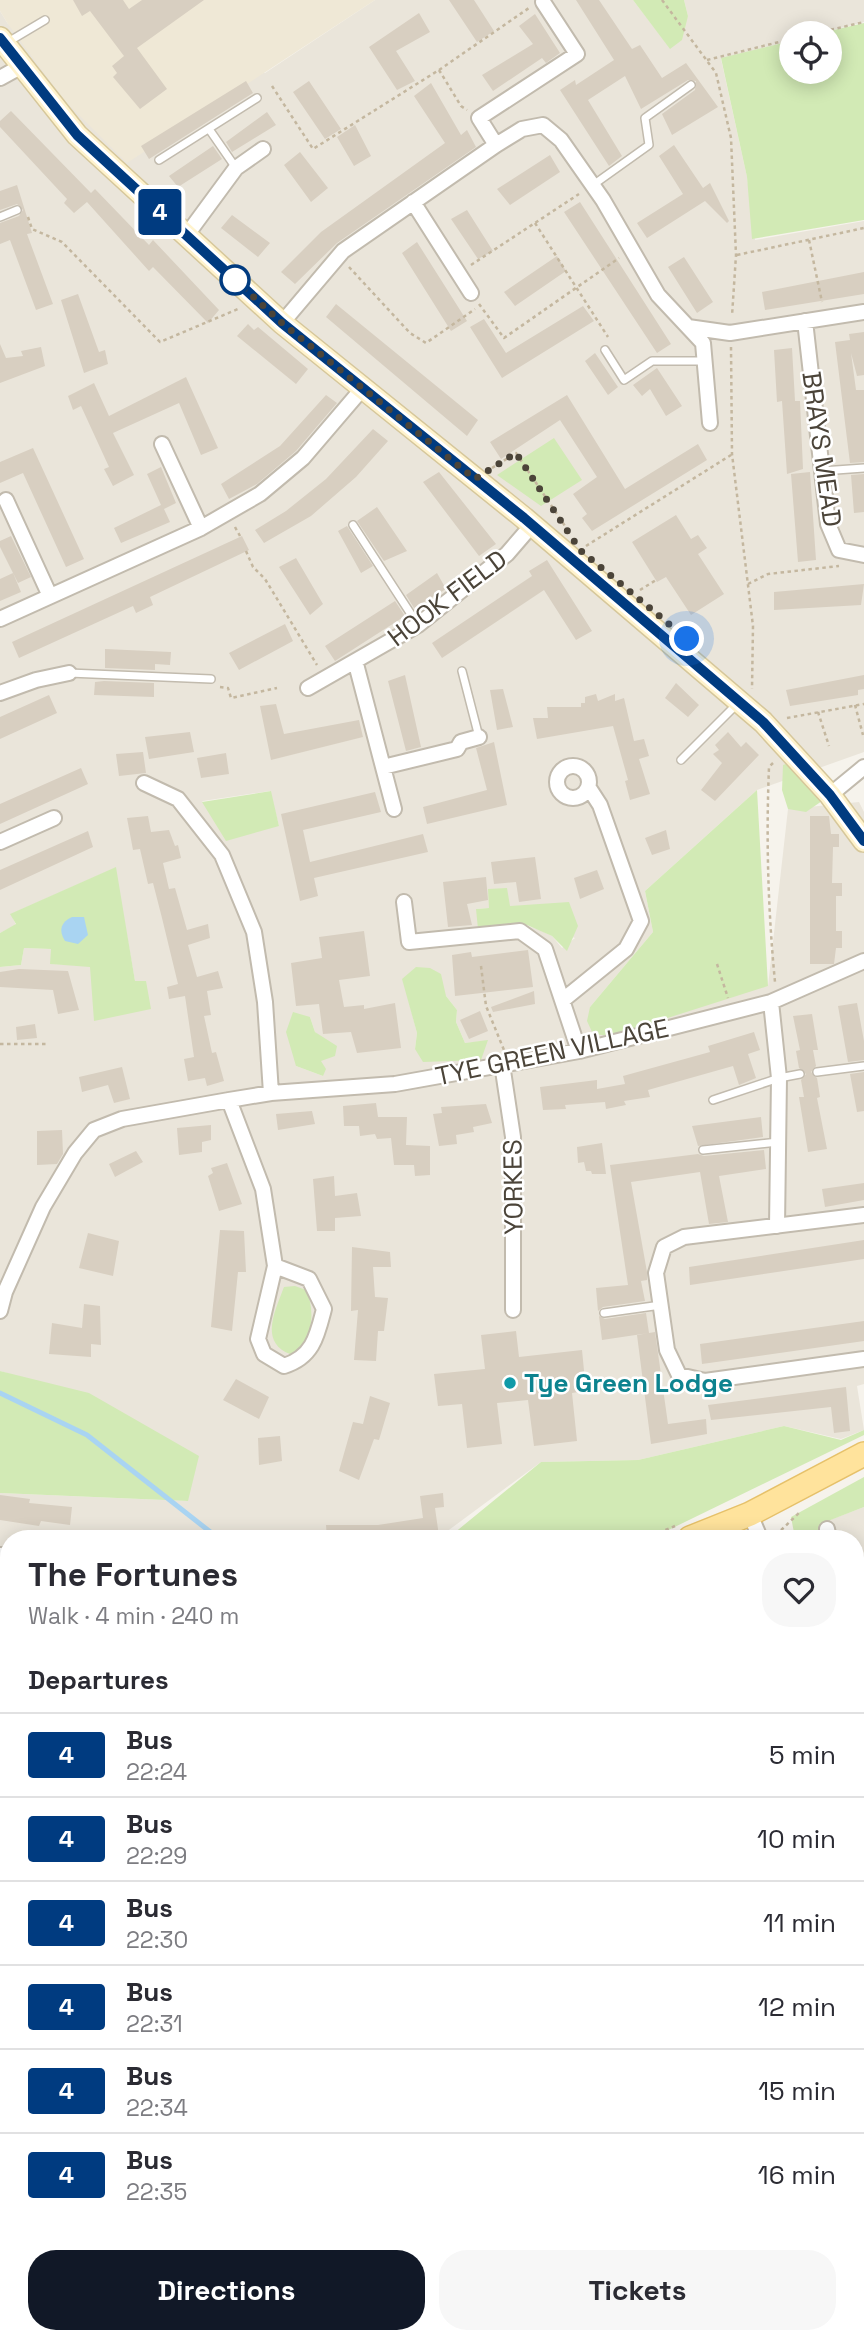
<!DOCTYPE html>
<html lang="en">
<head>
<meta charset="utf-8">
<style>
	:root { --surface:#fff; --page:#f7f7f7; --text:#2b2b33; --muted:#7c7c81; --line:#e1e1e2; --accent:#111827 }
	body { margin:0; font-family:"Space Grotesk",sans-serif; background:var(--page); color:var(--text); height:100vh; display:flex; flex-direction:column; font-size:26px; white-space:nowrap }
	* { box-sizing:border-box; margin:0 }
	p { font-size:23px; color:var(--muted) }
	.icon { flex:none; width:38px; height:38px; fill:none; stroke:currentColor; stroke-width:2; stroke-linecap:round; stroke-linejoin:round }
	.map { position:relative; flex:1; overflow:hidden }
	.drawer { position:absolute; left:0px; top:1530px; width:864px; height:814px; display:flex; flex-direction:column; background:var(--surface); border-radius:28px 28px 0 0; box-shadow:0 4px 18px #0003 }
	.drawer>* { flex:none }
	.badge { padding:0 14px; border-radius:5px; font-size:24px; line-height:46px }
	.controls { position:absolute; left:779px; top:21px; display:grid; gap:14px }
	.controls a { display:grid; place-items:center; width:63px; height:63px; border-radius:50%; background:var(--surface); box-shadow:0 4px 18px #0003; font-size:35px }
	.you { position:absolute; width:35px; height:35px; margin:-18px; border:5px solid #fff; border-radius:50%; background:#1a73e8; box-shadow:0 0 0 10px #1a73e833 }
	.map>.badge { position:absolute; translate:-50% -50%; box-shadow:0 0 0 4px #fff }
	h2 { padding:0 28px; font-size:26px; line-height:63px }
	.round { display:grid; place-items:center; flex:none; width:74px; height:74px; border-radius:28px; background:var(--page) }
	.head { display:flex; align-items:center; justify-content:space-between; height:119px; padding:0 28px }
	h1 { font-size:33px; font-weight:700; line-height:52px }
	.action { display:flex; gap:14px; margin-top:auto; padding:14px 28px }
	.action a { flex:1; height:80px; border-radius:28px; background:var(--accent); color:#fff; font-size:28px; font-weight:700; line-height:80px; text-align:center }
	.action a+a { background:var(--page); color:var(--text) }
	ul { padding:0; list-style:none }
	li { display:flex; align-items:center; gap:21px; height:84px; padding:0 28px; border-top:2px solid var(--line) }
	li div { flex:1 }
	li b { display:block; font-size:26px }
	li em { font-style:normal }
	li .badge { min-width:77px; font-weight:700; text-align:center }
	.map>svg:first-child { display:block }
</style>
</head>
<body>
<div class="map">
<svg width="864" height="2342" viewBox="0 0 864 2342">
	<rect width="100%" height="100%" fill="#f6f3ec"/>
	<path fill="#eae5da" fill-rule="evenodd" d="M375,0H633L670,48L688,16L684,0H864V22L821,33H791V41L721,59L747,177L755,240L864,221V752L757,790L645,891L653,932L590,1007L768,986L788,809L859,802L864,812V1384L857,1386L864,1430L841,1439L784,1426L638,1460L541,1462L438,1538H9V1700L0,1697V1493L187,1501L10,1374L0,1371V967L21,965L24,948L51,949V964L90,966L135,981L115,868L11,914L16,925L0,933V11L8,24L265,73ZM270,791L279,826L202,802L203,801ZM489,908L575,938L562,948L552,936L540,930L476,909ZM403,979L446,996L457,1010L456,1022L465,1043L488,1041L415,1049L417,1033ZM310,1017L315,1032L323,1039L320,1061L323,1076L296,1066Z
		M864,1507V2342H430L429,2335L856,2334V1538H831L827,1521Z"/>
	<path fill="#efe8d6" d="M0,0H375L127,163L63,99L8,24L0,11Z"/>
	<path fill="#d2eab5" d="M633,0H684L688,16L682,40L670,49Z
		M864,23V220L752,239L747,177L721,58L791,41V72H830V33H821Z
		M554,438L582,480L541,506L497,475Z
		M792,762L822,801L806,812L788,809L782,790L783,765Z
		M757,790L768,986L611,1036L593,1034L587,1021L590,1007L653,932L645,891Z
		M271,791L279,826L226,841L202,802Z
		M116,867L135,981H146L151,1009L94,1021L90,967L50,964L51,949L24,948L21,965L0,967V933L16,924L10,914Z
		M507,888L510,906L569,902L578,926L567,951L552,936L527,925L478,929L476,909L489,908L488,889Z
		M416,967L430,968L441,974L446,996L457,1010L456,1022L465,1043L488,1040L481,1060L423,1062L415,1049L417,1033L402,979Z
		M293,1012L310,1017L315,1032L337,1046L335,1056L321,1061L326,1069L323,1076L296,1066L286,1032Z
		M295,1286L306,1290C316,1310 313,1346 290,1354C259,1342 275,1311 284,1287Z
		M0,1371L89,1393L199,1456L188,1501L0,1493Z
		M784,1426L841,1440L864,1430V1435L652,1538H448L541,1462L638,1460Z
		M864,1477V1507L828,1521L831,1538H795L791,1517Z
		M9,1798V2159L0,2160V1801Z
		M0,2181L4,2216H9V2334H429L430,2342H0Z"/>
	<path fill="#a9d4f2" d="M72,917H84L88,935L78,944L65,941C58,930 61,922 72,917Z"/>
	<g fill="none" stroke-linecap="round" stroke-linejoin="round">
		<path stroke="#a9d4f2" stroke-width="5" d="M0,1393L87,1435L218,1538"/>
	</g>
	<path fill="#d8cfc1" d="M73,0H123L129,9L142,0H204L137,48L167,89L140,109L113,77L117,73L112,66L124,56L90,11L82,16Z
		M449,0H474L494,31L477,42Z
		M576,0H599L632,49L640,45L662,78L686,63L718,107L672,135L662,114L695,90L696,81L688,80L641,109L625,76L588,100L622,156L609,166L560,90L575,80L576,85L614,60Z
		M419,13L430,32L396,51L415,81L397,90L369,47Z
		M535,14L560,53L546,63L542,58L493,91L482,75L533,44L519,26Z
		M246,81L253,93L149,159L141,146Z
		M309,81L341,129L325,139L293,92Z
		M431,83L461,135L467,130L476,147L337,243L295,284L281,272L321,232L445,143L414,96Z
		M11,111L91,193L95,189L149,245L153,240L219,310L208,323L153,267L149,271L87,202L74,213L64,203L67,199L0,127V121Z
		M267,112L276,125L232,152L226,142Z
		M355,125L371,156L354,166L337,137Z
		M674,145L703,188L710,183L729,221L727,223L705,201L647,238L637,223L683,194L659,156Z
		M213,146L222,159L178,187L169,176Z
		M300,152L328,188L311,202L284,165Z
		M550,155L560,172L510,205L497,189Z
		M17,185L32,233L27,234L53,304L36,310L10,240L0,244V223L19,216L23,210L17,204L0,210V191Z
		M580,202L671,344L657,353L564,212Z
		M467,210L493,251L478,259L451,219Z
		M232,215L270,243L258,257L221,228Z
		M417,242L467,321L451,331L402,253Z
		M557,256L566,271L515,306L504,292Z
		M684,257L713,302L697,313L668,267Z
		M864,272V294L765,310L762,292Z
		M78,294L99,352L105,350L108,364L84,373L61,300Z
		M336,304L478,420L467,436L326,317Z
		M583,306L594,321L502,378L470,327L484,319L506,353Z
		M248,324L254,330L258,327L308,369L296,384L237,336Z
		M864,332V375L857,376L851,353L856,390H864V462L850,463L835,342L850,340L849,334Z
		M0,344L6,358L23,356L21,351L41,347L45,366L0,383Z
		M792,348L795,401H800L803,469L787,474L782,401L777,402L774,350Z
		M595,353L618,387L608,395L585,361Z
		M657,368L682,406L666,416L650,389L642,396L633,385Z
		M186,377L218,448L201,455L179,403L113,433L134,475L113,486L104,469L109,467L81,406L73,410L68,396L94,383L109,416Z
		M326,395L337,403L296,451L257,484L229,499L221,484L280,446Z
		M567,395L625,489L698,444L707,460L592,531L582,518L587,514L573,494L597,477L560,420L501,459L490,442Z
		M373,429L388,441L356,477L311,516L264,543L255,530L286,511L326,479Z
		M33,448L84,559L66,567L23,473L0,483V462Z
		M161,467L176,503L164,509L170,522L121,543L114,528L161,505L147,474Z
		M439,472L496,544L479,556L423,482Z
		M810,472L816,560L798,562L791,474Z
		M864,474V512L854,513L851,475Z
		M377,507L407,551L384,561L357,521Z
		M676,515L691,539L698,535L707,548L698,554L724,594L691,615L666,577L657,582L632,542Z
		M347,526L373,566L361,573L338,531Z
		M11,536L31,577L18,583L0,547V541Z
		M242,536L249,550L150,597L153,605L136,613L133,606L19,658L12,642Z
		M296,558L323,604L310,615L279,567Z
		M547,560L592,631L576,640L544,590L442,658L432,643L532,576L529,571Z
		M13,573L21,592L0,601V579Z
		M437,573L446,589L414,608L406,595Z
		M864,584L861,605L774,610V592Z
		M395,601L405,616L335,661L325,646Z
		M285,624L293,641L239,670L229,653Z
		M105,649L171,652L170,665L155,664V670L105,668Z
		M405,675L421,747L406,751L388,681Z
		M864,675V689L858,690V695L790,706L786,690Z
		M104,681L154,683V697L94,695L95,682Z
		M676,683L699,705L688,717L665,698Z
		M503,689L513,727L497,730L490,690Z
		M596,694L598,701L615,694V701L624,698L634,741L644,739L649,756L639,759L650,794L630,800L625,781L628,780L613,726L537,739L533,718H548L547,707H581V703H585V697Z
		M49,695L57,713L0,739V717Z
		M276,704L284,734L359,720L363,737L271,760L260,706Z
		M190,732L194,752L149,759L145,737Z
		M728,732L741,747L746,742L759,755L715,801L701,790L722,763L713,754L719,750L715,745Z
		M494,742L507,805L427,824L423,807L487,790L476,748Z
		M143,752L146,773L119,776L116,754Z
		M226,753L229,774L201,778L197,758Z
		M81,768L88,784L0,824V804Z
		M375,792L381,812L303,830L310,862L423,834L428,852L314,878L318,896L300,901L281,814Z
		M148,816L151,832L169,830L175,846L178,845L181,858L163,863L169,889L175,888L187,930L208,924L210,938L188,945L197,977L218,971L223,988L207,991L211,1015L204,1016L212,1053L216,1052L224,1081L207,1086L205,1078L188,1081L184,1059L194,1057L185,996L169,999L167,987L178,984L162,918L153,883L148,884L140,849L133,850L127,818Z
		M810,816H829L831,834H839V847H833L832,883H842V896H836V931H842V948H836L834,964H810Z
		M666,830L670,849L652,855L645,838Z
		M88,831L93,847L0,890V870Z
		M535,857L541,899L519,902L516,882L494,884L491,862Z
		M597,870L604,889L580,899L574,878Z
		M486,877L488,900L467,904L472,925L448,927L443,882Z
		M364,931L370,976L339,980L344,1007L364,1005V1009L395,1003L401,1048L357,1053L351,1032L323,1034L319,1004L296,1006L291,963L322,958L319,937Z
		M528,950L533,987L455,996L452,955L471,952L472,957Z
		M19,969L68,971L79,1010L58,1014L53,990L0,987V972Z
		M534,991L535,1004L493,1012L491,1007Z
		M857,1003L864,1041V1060L848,1062L838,1006Z
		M480,1011L488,1031L469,1039L460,1020Z
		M812,1014L818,1050H813L816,1066L811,1072L817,1078L820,1097L817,1098L827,1149L808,1152L799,1097H804L801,1080L806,1074L799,1068L796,1051L800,1050L793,1016Z
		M35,1024L37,1038L17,1040L16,1027Z
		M754,1032L760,1050L748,1054L756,1078L739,1085L733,1066L648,1090L650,1097L624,1101L626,1105L606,1109L605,1102L565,1105L566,1109L543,1110L540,1087L597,1080V1089L625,1084L623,1076L710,1052L708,1046Z
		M122,1067L130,1099L114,1103L108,1085L82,1092L79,1077Z
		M864,1072V1111L857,1112L850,1074Z
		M376,1103L378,1117H407L406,1145L430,1146V1175L415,1176L414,1165H394L391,1138L377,1139L375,1134L360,1136L359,1126H344L343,1106Z
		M486,1104L492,1123L473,1127L474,1132L456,1135L457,1144L439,1146L433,1114L442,1113L441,1107Z
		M312,1111L315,1124L278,1130L276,1114Z
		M761,1117L763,1137L698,1146L692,1126Z
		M211,1125V1140L202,1142V1152L179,1155L177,1128Z
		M62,1130L63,1154L57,1164L37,1165V1131Z
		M602,1143L606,1174H592L591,1171H586L584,1162L578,1163L577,1147Z
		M764,1150L766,1169L719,1176L728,1222L709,1224L700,1172L631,1182L647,1272V1280L641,1281L645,1301L603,1307L598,1311L596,1288L628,1285L610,1165L698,1154L704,1156Z
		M136,1151L143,1162L115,1177L109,1164Z
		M227,1163L242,1204L219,1211L208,1176L213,1173L211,1168Z
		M334,1176L335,1196L357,1193L361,1216L335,1218V1231H317L313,1179Z
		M864,1183V1200L825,1207L822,1189Z
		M220,1230L244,1231L246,1272H238L232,1331L211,1327Z
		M88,1233L119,1241L113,1276L79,1268Z
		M864,1240V1259L690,1285L689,1267Z
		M352,1247L390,1252L391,1267H373L375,1297L388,1298L384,1331H378L376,1361L354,1360L358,1310L351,1311Z
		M84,1304L100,1306L101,1345L91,1344V1357L49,1354L52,1323L82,1328Z
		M646,1313L649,1333L602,1340L599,1316L605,1319Z
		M864,1321V1341L702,1364L700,1344Z
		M516,1331L519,1357L582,1350L586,1391L572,1393L577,1441L534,1446L528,1400L497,1403L502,1444L467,1448L462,1404L438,1406L434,1374L485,1369L481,1335Z
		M655,1332L668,1424L706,1419L707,1434L651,1444L637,1335Z
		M236,1379L269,1397L259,1419L223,1400Z
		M846,1387L850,1431L834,1433L831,1407L711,1420L708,1405Z
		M370,1396L390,1403L379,1440L374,1439L359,1480L339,1471L353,1422L363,1424Z
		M280,1436L282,1461L259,1465L258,1438Z
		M443,1493L444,1507L435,1508L439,1536L327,1538L326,1525H378L423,1518L420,1496Z
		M0,1495L30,1499L29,1503L72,1507L70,1525L41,1521L39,1526L0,1520Z"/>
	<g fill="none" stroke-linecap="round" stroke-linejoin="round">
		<defs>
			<path id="lane" d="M8,42L45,20
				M209,129L236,168
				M159,160L257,98
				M593,185L649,145L645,118L691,85
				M0,217L17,210
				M605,350L624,380L652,361H705
				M822,471L864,468
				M353,525L418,625
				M462,671L479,737
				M69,673L211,679
				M681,760L737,704
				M817,1072L864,1066
				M713,1100L779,1078L800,1074
				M703,1150L778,1142
				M604,1313L661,1305
				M856,1589L864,1588"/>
			<path id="street" d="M0,78L20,67
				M496,145L479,118L577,54L543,2
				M413,202L471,293
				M186,236L236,168L263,149
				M805,321L828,524L839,550L864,555
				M282,323L343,251L496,145L522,129L543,125L561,140L603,200L658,295L688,327L730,333L864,312
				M688,327L703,343L710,423
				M162,444L201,528
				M6,500L50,596
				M0,619L201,528L260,494L303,458L362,389
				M356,664L394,809
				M308,688L418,625L507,554L532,525
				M0,693L36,680L69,673
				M557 782a16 16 0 1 1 32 0a16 16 0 1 1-32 0Z
				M383,767L457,749L461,742L479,737
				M144,783L178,799L222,855L254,932L265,1002L271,1093
				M830,795L864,767
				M0,842L54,818
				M404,902L409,942L520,931L545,949L579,1051
				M563,1000L626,949L641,921L600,805L589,788
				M771,1002L779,1078L777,1226
				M502,1064L513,1137V1310
				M229,1100L263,1189L275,1266L309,1279L324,1309C317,1336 313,1357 284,1366L264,1354L258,1339L275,1266
				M864,1215L684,1237L664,1247L656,1273L667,1350L679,1375L705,1381L864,1359
				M0,1311L5,1292L43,1207L75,1153L94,1130L122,1119L229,1100L271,1093L395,1084L579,1051L771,1002L864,961
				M750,1514L760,1538
				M827,1529L829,1538
				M0,1555L9,1556
				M856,1729L864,1727
				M856,1836L864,1904
				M856,2037L864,2033
				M856,2267L864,2266
				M515,2334L517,2342
				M681,2334L685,2342"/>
			<path id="secondary" d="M0,38L77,135L282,323L524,518L763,722L830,795L864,841"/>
			<path id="primary" d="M690,1538L750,1514L864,1454
				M0,1771L9,1768"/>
		</defs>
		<use href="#lane" stroke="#c2bbae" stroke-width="10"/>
		<use href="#street" stroke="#c2bbae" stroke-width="18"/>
		<use href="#secondary" stroke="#d6c79b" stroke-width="24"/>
		<use href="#primary" stroke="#e6c16a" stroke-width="26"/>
		<path stroke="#c4b79f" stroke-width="2.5" stroke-dasharray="3.5 3.5" stroke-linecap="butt" d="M662,0L716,73L731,138L736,255L732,316
			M817,33L864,22
			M707,60L791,39
			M439,70L461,106L467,110
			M272,86L313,149L439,70L529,8
			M28,217L32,229L62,242L160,342L238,309
			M535,223L608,337
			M809,240L822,302
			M737,255L864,228
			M471,265L579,194
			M349,267L410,333L426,343L475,309
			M479,304L504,338L619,258
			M731,347L732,454L753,626L752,689
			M492,468L516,453L565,526
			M235,527L240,536
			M586,546L731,455
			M246,551L253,567L265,579L317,665
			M748,584L768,574L839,566
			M640,590L656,580
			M220,687L228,688L231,698L277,688
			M855,705L863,735
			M818,712L829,746
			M787,718L864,704
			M773,763L769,767C766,839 768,910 775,982
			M717,964L728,998
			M481,966L486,1006L504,1050
			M0,1044H49
			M776,1535L801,1511
			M646,1538L675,1526
			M0,2227L9,2226
			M0,2243L5,2307L9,2316
			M16,2334L18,2342
			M604,2334L606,2342
			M610,2342L640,2334"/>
		<use href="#lane" stroke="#fff" stroke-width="7"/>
		<use href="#street" stroke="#fff" stroke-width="14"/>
		<use href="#secondary" stroke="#fff3cd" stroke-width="21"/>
		<use href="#primary" stroke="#ffe39c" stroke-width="23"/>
	</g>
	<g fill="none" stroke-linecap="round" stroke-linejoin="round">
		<defs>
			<path id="line" d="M0,38L77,135L282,323L524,518L763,722L830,795L864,841"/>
		</defs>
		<use href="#line" stroke="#fff" stroke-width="16"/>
		<use href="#line" stroke="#003b80" stroke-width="10"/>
		<path stroke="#4b4439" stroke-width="7" stroke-dasharray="0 12.6" d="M235,280L282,323L475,479L516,453L580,550L687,639"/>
	</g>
	<circle fill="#fff" stroke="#003b80" stroke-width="3.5" cx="235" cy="280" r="14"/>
	<circle fill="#0f9aa8" stroke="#fff" stroke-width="2.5" cx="510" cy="1383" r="7"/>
	<g text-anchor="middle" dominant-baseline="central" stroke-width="5" stroke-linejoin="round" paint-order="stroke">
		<g font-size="26" fill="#4b4439" stroke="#fff">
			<text transform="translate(822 449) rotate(82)">BRAYS MEAD</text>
			<text transform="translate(447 598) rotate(-37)">HOOK FIELD</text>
			<text transform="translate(552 1052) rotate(-12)">TYE GREEN VILLAGE</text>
			<text transform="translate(513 1187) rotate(-91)">YORKES</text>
		</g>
		<g font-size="26" font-weight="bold" fill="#0d838f" stroke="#fff" text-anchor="start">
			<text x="524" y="1383">Tye Green Lodge</text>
		</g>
	</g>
</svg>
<div class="controls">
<a><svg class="icon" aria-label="locate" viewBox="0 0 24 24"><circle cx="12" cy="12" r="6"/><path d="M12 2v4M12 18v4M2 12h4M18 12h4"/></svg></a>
</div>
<div class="you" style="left:687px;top:639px"></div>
<b class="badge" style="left:160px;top:212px;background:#003b80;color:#fff">4</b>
<section class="drawer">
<div class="head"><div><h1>The Fortunes</h1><p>Walk · 4 min · 240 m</p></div><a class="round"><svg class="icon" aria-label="heart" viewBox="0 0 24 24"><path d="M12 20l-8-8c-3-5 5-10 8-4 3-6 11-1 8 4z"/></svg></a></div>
<h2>Departures</h2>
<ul>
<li><span class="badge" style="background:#003b80;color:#fff">4</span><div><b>Bus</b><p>22:24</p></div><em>5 min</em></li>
<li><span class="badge" style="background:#003b80;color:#fff">4</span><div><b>Bus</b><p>22:29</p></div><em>10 min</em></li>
<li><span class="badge" style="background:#003b80;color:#fff">4</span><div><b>Bus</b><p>22:30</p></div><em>11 min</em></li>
<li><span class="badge" style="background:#003b80;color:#fff">4</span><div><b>Bus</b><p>22:31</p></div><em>12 min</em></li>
<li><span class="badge" style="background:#003b80;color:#fff">4</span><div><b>Bus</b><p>22:34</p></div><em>15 min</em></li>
<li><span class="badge" style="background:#003b80;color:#fff">4</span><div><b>Bus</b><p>22:35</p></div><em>16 min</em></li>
</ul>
<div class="action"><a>Directions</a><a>Tickets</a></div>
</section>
</div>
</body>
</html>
